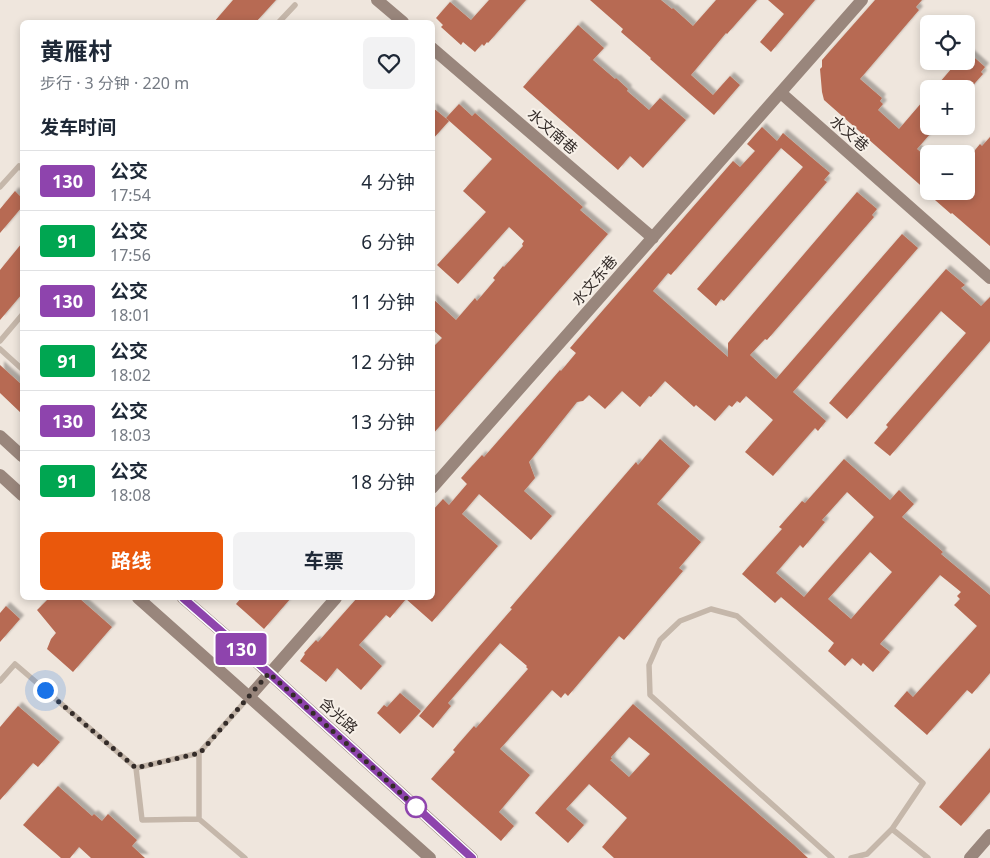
<!DOCTYPE html>
<html lang="zh">
<head>
<meta charset="utf-8">
<style>
	:root { --surface:#fff; --page:#f2f2f3; --text:#1f2937; --muted:#747a83; --line:#e0e1e3; --accent:#ea580c }
	body { margin:0; font-family:"Noto Sans","Noto Sans SC",sans-serif; background:var(--page); color:var(--text); height:100vh; display:flex; flex-direction:column; font-size:19px; white-space:nowrap }
	* { box-sizing:border-box; margin:0 }
	p { font-size:16px; color:var(--muted) }
	.icon { flex:none; width:28px; height:28px; fill:none; stroke:currentColor; stroke-width:2; stroke-linecap:round; stroke-linejoin:round }
	.map { position:relative; flex:1; overflow:hidden }
	.side { position:absolute; left:20px; top:20px; width:415px; height:580px; display:flex; flex-direction:column; background:var(--surface); border-radius:8px; box-shadow:0 2px 8px #0003 }
	.side>* { flex:none }
	.badge { padding:0 10px; border-radius:4px; font-size:18px; line-height:32px }
	.controls { position:absolute; left:920px; top:15px; display:grid; gap:10px }
	.controls a { display:grid; place-items:center; width:55px; height:55px; border-radius:8px; background:var(--surface); box-shadow:0 2px 8px #0003; font-size:25px }
	.you { position:absolute; width:25px; height:25px; margin:-12px; border:4px solid #fff; border-radius:50%; background:#1a73e8; box-shadow:0 0 0 8px #1a73e833 }
	.map>.badge { position:absolute; translate:-50% -50%; box-shadow:0 0 0 2px #fff }
	h2 { padding:0 20px; font-size:19px; line-height:45px }
	.round { display:grid; place-items:center; flex:none; width:52px; height:52px; border-radius:8px; background:var(--page) }
	.head { display:flex; align-items:center; justify-content:space-between; height:85px; padding:0 20px }
	h1 { font-size:24px; font-weight:700; line-height:38px }
	.button { display:flex; gap:10px; margin-top:auto; padding:10px 20px }
	.button a { flex:1; height:58px; border-radius:8px; background:var(--accent); color:#fff; font-size:20px; font-weight:700; line-height:58px; text-align:center }
	.button a+a { background:var(--page); color:var(--text) }
	ul { padding:0; list-style:none }
	li { display:flex; align-items:center; gap:15px; height:60px; padding:0 20px; border-top:1px solid var(--line) }
	li div { flex:1 }
	li b { display:block; font-size:19px }
	li em { font-style:normal }
	li .badge { min-width:55px; font-weight:700; text-align:center }
	.map>svg:first-child { display:block }
</style>
</head>
<body>
<div class="map">
<svg width="990" height="858" viewBox="0 0 990 858">
	<defs>
		<filter id="shadow"><feDropShadow dx="4" dy="-4" stdDeviation="1" flood-color="#0004"/></filter>
	</defs>
	<rect width="100%" height="100%" fill="#efe6dd"/>
	<path fill="#b76b53" fill-rule="evenodd" filter="url(#shadow)" d="M233,0H276L256,22H214Z
		M489,0H526L488,43L487,42L484,46L482,44L475,52L463,42L461,45L441,27L443,25L436,18L450,2L471,20Z
		M590,0H661L672,9L673,8L693,26L716,0H757L727,34L726,33L691,75L713,95L730,76L740,85L714,115L650,59L651,58L621,32L623,29Z
		M768,0H815L771,52L760,42L784,14Z
		M875,0H922L916,7L919,10L860,79L882,98L880,101L883,104L878,110L899,129L929,94V126H937L917,149L929,159V191H966V161L980,144L982,146L990,137V246L952,213L951,214L935,200L936,199L824,100L822,92L820,69L822,67V60Z
		M578,25L604,48L593,60L615,79L616,78L628,89L627,91L649,110L660,98L686,120L643,168L630,156L618,170L523,87Z
		M967,51L985,67L981,72L983,74L968,91L966,89H934L958,61H966Z
		M459,104L472,116L475,113L583,207L580,210L608,234L432,435V348L442,338L432,329V298L456,320L475,298L477,301L495,280L493,278L503,266L504,267L523,246L522,244L524,241L509,227L458,284L437,265L486,212L463,191L492,159L446,118Z
		M432,107L449,121L432,140Z
		M762,127L777,141L783,133L811,157L830,173L824,180L827,182L724,301L721,299L716,306L697,289L803,167L781,148L671,275L668,273L653,291L728,357V343L857,192L877,209L872,215L874,217L767,340L765,339L750,355L776,379L902,234L918,248L793,392L826,421L818,431L815,428L773,476L745,452L773,420L746,396L740,403L737,401L732,407L729,405L715,421L696,405L694,407L665,381L651,397L649,396L640,407L622,391L605,409L589,395L583,401L577,402L529,462L535,478L524,491L552,516L531,540L479,494L462,514L498,546L432,622L406,599L390,618L386,615L359,645L382,666L361,690L337,668L326,682L300,661L305,654L304,653L316,640L318,642L357,598H432V511L443,499L449,505L467,484L461,478L482,455L484,457L560,370L561,371L576,353L570,348L733,161L740,167L755,151L747,144Z
		M15,191L22,198V207L0,233V209Z
		M22,243V294L0,320V270Z
		M946,269L965,285L961,288L981,306L990,297V341L890,456L874,443L888,427L886,425L966,333L941,311L847,419L829,403Z
		M0,365L22,385V414L0,393Z
		M660,439L690,466L657,504L701,542L679,568L683,571L624,640L619,636L568,696L565,693L561,698L552,690L500,749L530,775L499,812L514,826L501,841L431,779L455,752L453,750L474,726L476,728L528,669L526,667L527,666L500,643L448,703L451,706L433,728L419,716L512,609L510,608L636,462L638,465Z
		M844,459L890,500L899,490L914,504L902,517L943,552L941,554L990,595V673L972,694L967,690L927,735L894,706L907,691L913,697L977,626L954,605L960,599L957,596L961,592L940,575L880,644L890,652L873,672L863,663L861,666L852,658L845,666L828,651L834,643L781,597L775,603L742,574L782,529L779,527L802,501L805,503ZM847,492L874,517L804,597L776,573L800,545L803,548L825,522L822,520ZM870,552L892,572L851,619L828,599Z
		M49,598H79L112,627L73,672L47,649L51,639L56,633L37,610Z
		M241,598H291L264,629L236,604Z
		M6,606L20,619L0,642V613Z
		M400,693L421,711L400,734L377,713L384,705L387,707Z
		M633,704L793,844L808,858H614L602,847L627,818L589,784L566,809L584,825L568,843L535,813ZM629,737L650,754L629,777L610,760L612,759L611,757Z
		M18,706L60,742L38,767L33,763L0,800V727Z
		M990,748V792L961,826L939,807Z
		M58,786L92,816L94,814L102,821L108,814L137,840L132,846L145,858H91L79,847L70,858H61L23,825Z"/>
	<g fill="none" stroke-linecap="round" stroke-linejoin="round">
		<path stroke="#c5b7aa" stroke-width="5.5" d="M279,22L295,5
			M0,187L19,166L22,169
			M0,341L22,315
			M0,349L22,369
			M0,681L15,664L136,768L142,820L199,819V753L249,697
			M136,768L199,753
			M199,819L245,858
			M892,829L928,858
			M832,858L650,695L649,665L660,640L680,621L711,609L737,616L923,783L892,829L867,854L851,858"/>
		<path stroke="#99867c" stroke-width="12" d="M377,0L403,22
			M432,48L653,238
			M781,93L990,278
			M0,436L22,456
			M0,475L22,495
			M432,488L862,0
			M138,598L430,858
			M183,598L269,673L472,858
			M249,697L336,598
			M970,858L990,835"/>
	</g>
	<g fill="none" stroke-linecap="round" stroke-linejoin="round">
		<defs>
			<path id="line" d="M183,598L269,673L472,858"/>
		</defs>
		<use href="#line" stroke="#fff" stroke-width="11"/>
		<use href="#line" stroke="#8e44ad" stroke-width="8"/>
		<path stroke="#342c29" stroke-width="5" stroke-dasharray="0 9" d="M45,690L136,768L200,753L269,673L417,808L416,807"/>
	</g>
	<circle fill="#fff" stroke="#8e44ad" stroke-width="2.5" cx="416" cy="807" r="10"/>
	<g text-anchor="middle" dominant-baseline="central" stroke-width="4" stroke-linejoin="round" paint-order="stroke">
		<g font-size="15" fill="#342c29" stroke="#f7f0e8">
			<text transform="translate(553 131) rotate(41)">水文南巷</text>
			<text transform="translate(850 133) rotate(41)">水文巷</text>
			<text transform="translate(594 280) rotate(-49)">水文东巷</text>
			<text transform="translate(339 715) rotate(42)">含光路</text>
		</g>
	</g>
</svg>
<div class="controls">
<a><svg class="icon" aria-label="locate" viewBox="0 0 24 24"><circle cx="12" cy="12" r="6"/><path d="M12 2v4M12 18v4M2 12h4M18 12h4"/></svg></a>
<a>+</a>
<a>−</a>
</div>
<div class="you" style="left:45px;top:690px"></div>
<b class="badge" style="left:241px;top:649px;background:#8e44ad;color:#fff">130</b>
<section class="side">
<div class="head"><div><h1>黄雁村</h1><p>步行 · 3 分钟 · 220 m</p></div><a class="round"><svg class="icon" aria-label="heart" viewBox="0 0 24 24"><path d="M12 20l-8-8c-3-5 5-10 8-4 3-6 11-1 8 4z"/></svg></a></div>
<h2>发车时间</h2>
<ul>
<li><span class="badge" style="background:#8e44ad;color:#fff">130</span><div><b>公交</b><p>17:54</p></div><em>4 分钟</em></li>
<li><span class="badge" style="background:#00a651;color:#fff">91</span><div><b>公交</b><p>17:56</p></div><em>6 分钟</em></li>
<li><span class="badge" style="background:#8e44ad;color:#fff">130</span><div><b>公交</b><p>18:01</p></div><em>11 分钟</em></li>
<li><span class="badge" style="background:#00a651;color:#fff">91</span><div><b>公交</b><p>18:02</p></div><em>12 分钟</em></li>
<li><span class="badge" style="background:#8e44ad;color:#fff">130</span><div><b>公交</b><p>18:03</p></div><em>13 分钟</em></li>
<li><span class="badge" style="background:#00a651;color:#fff">91</span><div><b>公交</b><p>18:08</p></div><em>18 分钟</em></li>
</ul>
<div class="button"><a>路线</a><a>车票</a></div>
</section>
</div>
</body>
</html>
